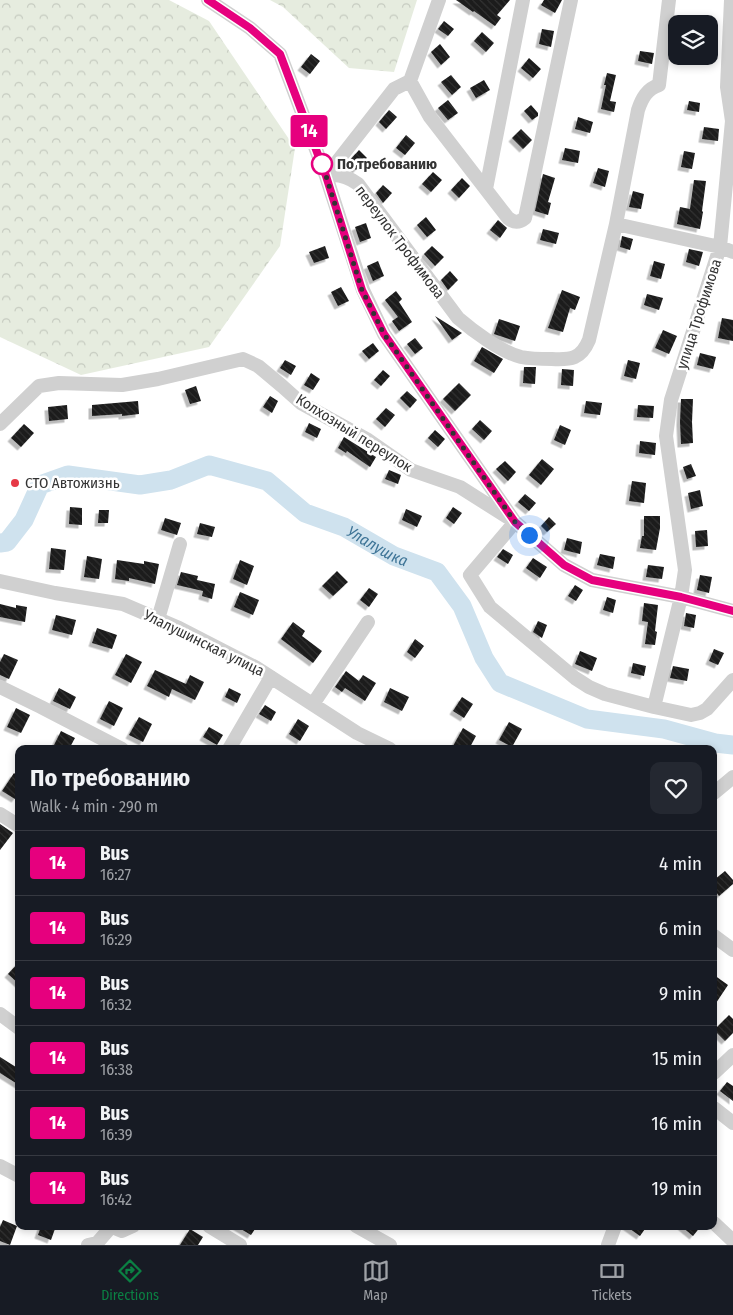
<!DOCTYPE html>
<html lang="en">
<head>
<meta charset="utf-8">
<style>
	:root { --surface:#171b24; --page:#242831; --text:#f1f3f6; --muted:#9ea1a6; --line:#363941; --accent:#0b8043 }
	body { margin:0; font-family:"Fira Sans Condensed",sans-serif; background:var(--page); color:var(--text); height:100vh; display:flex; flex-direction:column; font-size:19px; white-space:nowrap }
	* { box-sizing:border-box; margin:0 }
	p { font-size:16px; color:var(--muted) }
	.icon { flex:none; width:28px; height:28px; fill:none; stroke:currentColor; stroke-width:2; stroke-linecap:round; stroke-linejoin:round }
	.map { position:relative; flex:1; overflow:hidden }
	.sheet { position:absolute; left:15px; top:745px; width:702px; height:485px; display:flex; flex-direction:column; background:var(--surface); border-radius:10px; box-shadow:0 2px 8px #0003 }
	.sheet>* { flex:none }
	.badge { padding:0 10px; border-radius:4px; font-size:18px; line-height:32px }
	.tools { position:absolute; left:668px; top:15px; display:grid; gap:10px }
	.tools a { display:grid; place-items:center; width:50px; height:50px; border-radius:10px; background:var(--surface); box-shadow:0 2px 8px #0003; font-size:25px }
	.you { position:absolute; width:25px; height:25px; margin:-12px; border:4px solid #fff; border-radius:50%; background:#1a73e8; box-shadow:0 0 0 8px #1a73e833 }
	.map>.badge { position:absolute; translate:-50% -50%; box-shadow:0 0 0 2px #fff }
	.round { display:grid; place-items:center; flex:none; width:52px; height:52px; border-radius:10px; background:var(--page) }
	.summary { display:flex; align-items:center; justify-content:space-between; height:85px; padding:0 15px }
	h1 { font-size:24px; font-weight:700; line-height:38px }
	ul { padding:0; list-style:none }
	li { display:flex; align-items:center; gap:15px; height:65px; padding:0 15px; border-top:1px solid var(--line) }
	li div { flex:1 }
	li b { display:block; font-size:19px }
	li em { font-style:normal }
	li .badge { min-width:55px; font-weight:700; text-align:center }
	.tabs { display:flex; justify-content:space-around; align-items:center; height:70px; border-top:1px solid var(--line); background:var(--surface); font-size:14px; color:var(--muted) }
	.tabs a { display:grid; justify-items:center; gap:2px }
	.tabs .active { color:var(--accent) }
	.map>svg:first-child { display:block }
</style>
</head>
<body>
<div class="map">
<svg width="733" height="1245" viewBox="0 0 733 1245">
	<defs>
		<pattern id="forest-crowns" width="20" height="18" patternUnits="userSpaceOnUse" patternTransform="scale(1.25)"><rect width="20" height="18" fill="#e6ecdf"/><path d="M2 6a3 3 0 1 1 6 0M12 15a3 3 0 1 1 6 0" fill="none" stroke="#c6cbc0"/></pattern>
		<pattern id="building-back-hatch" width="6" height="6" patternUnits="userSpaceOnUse" patternTransform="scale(1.25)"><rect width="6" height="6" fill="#1a1a1a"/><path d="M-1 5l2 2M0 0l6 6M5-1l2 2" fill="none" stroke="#333"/></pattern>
		<filter id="shadow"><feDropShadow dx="-3.5" dy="3.5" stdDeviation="0" flood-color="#0004"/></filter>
	</defs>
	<rect width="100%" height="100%" fill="#fff"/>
	<path fill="url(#forest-crowns)" d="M0,0H169L209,21L295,148L280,246L209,347L81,375L0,337Z
		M270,0H417L394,72L349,68L283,7Z"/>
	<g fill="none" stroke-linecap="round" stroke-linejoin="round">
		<path stroke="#cfe2ee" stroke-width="19" id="s1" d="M0,543L7,542L24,520L40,485L68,475L140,485L171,480L209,465L267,481L305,513L344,527L394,556L437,572L462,606L484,658L500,683L587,719L664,729L715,743L733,745"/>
	</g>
	<path fill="url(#building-back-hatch)" filter="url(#shadow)" d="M456,0H510L497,15L501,18L495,26L474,11L473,12Z
		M544,0H562L555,13L541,5Z
		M444,21L454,29L448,36L438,29Z
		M542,29L554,31L551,47L539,44Z
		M482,32L494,43L486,52L474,41Z
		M440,44L450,57L441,65L431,52Z
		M640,51L654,53L652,64L638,61Z
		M311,54L320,61L310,74L301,67Z
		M529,58L541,69L533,78L521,68Z
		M607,73L616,75L610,101L616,102L614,112L601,109L606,85H604Z
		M451,75L461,87L452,95L441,82Z
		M484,80L490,90L476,98L470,88Z
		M448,100L458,113L448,120L438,108Z
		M689,101L700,103L699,112L687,110Z
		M531,105L538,113V116L532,120L524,111Z
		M389,110L397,117L386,129L379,122Z
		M578,117L593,122L590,133L575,129Z
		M704,127L719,129L718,141L702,139Z
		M521,129L532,140L523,149L512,138Z
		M406,135L415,143L405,155L396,148Z
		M565,148L580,151L578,163L562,160Z
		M359,150L367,158L356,170L348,162Z
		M684,151L695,153L692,169L681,167Z
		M598,168L609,171L605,187L593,183Z
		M433,172L442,180L431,192L422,184Z
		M543,174L555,178L548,202L551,203L548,215L535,211Z
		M462,178L470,186L459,198L451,190Z
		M694,180L706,181L702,211L703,212L700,229L677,224L680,207L690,209Z
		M383,185L392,193L383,203L376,193Z
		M633,191L644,194L641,209L629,207Z
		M426,217L436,230L427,237L417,225Z
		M498,220L507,228L500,238L490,230Z
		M366,223L371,238L360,242L355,227Z
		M543,229L559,233L556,244L540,240Z
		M622,236L633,239L630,250L620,247Z
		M325,246L329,258L314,263L309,252Z
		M432,246L444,257L435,266L424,254Z
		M689,249L703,252L699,266L686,262Z
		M378,261L384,276L373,281L367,266Z
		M654,261L665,264L661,279L650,276Z
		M450,271L458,280L448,290L441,280Z
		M341,287L349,301L338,306L331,292Z
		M562,290L580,297L575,310L570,308L563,332L548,328Z
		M396,291L402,299L399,302L412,322L399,331L392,321L398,317L385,300Z
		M647,294L663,298L659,310L644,305Z
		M435,316L462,333L452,340Z
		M722,318L733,320V341L718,338Z
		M499,319L520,326L515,341L494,334Z
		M663,330L677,336L669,354L655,348Z
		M415,338L423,348L415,354L407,344Z
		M373,343L379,351L369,359L362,351Z
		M482,347L503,359L494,373L474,361Z
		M700,353L716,357L713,369L697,365Z
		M285,360L296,366L291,375L280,368Z
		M628,360L640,363L636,379L624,376Z
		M524,367H536L535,384L523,383Z
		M562,369L574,370L573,386L561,385Z
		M383,370L390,376L381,386L374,380Z
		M311,373L320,379L313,390L304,385Z
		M459,383L471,395L455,411L443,399Z
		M196,386L201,401L190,404L185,390Z
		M407,391L417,400L410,408L400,398Z
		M270,396L278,401L272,413L263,407Z
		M681,399H693L692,422L693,443L681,444L680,422Z
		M138,401L139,414L122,416V414L92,416V405Z
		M586,401L602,403L600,415L584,413Z
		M67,405L68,419L49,421L48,407Z
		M638,405L654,406L653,418L637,417Z
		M386,408L395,415L385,427L376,419Z
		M480,420L492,431L484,440L472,429Z
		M309,423L321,429L317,438L305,432Z
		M24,424L34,433L21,447L11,438Z
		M560,425L571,430L565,445L554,440Z
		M435,430L445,439L438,447L428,438Z
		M344,437L376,457L370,467L347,451L346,453L338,448Z
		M640,441L656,443L655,455L639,453Z
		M542,459L554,469L541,485L529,475Z
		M505,461L516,472L508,481L496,469Z
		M691,464L696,476L687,479L683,467Z
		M389,470L401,475L398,484L385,479Z
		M632,481L646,483L644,503L629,501Z
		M700,490L703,506L691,509L688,493Z
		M525,494L536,503L529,511L518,502Z
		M70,507L82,508V525L69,524Z
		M453,507L462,513L454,524L446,518Z
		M406,509L422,516L417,527L402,520Z
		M99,510H109L108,523H98Z
		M644,516H660V528L656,550L640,548L642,536H644Z
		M549,517L556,524L547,532L541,526Z
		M165,518L181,523L177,535L161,530Z
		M200,523L215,527L212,537L197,534Z
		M707,530L708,546L696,547L695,531Z
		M567,538L582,542L580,554L564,550Z
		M51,548L66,550L64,570L49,569Z
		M503,549L513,555L508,564L497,557Z
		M600,554L615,557L613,569L597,565Z
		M87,556L102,559L99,579L84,577Z
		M533,558L547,567L540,578L526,568Z
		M117,560L144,564V561L159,564L155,584L129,578V581L115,579Z
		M240,560L254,566L247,585L233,579Z
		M648,565L664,567L662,579L646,577Z
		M337,571L348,582L333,596L322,586Z
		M181,572L198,576L197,580L215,584L212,599L202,596L203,591L177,585Z
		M700,575L712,577L709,593L697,590Z
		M575,585L583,590L576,601L568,596Z
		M369,588L378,594L369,607L360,600Z
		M240,592L259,600L253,615L234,607Z
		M607,597L616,600L613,613L603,610Z
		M644,603L658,605L655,631L657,632L655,645L645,644L648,622L642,621Z
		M0,604L16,608V605L27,607L25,622L0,617Z
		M686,613L696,615L694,628L684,626Z
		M56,615L76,620L72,635L52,630Z
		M538,621L547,625L542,638L533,632Z
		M293,622L305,631L302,636L322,651L313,663L281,639Z
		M97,628L117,635L112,649L92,643Z
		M415,639L424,646L415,658L407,652Z
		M714,649L724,653L718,665L709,661Z
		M580,651L597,658L592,671L575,664Z
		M4,654L18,660L9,679L0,675V662Z
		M126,654L142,662L131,683L115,675Z
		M633,663L646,666L644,676L631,673Z
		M673,666L689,669L687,681L670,678Z
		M155,670L186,684L190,675L204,682L195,700L172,689L169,697L147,686Z
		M346,671L359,681L363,675L376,683L365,701L345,688L342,692L335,687Z
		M59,688L76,697L70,709L53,701Z
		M229,688L241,694L237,703L225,697Z
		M390,688L409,697L402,711L384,702Z
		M462,697L473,704L464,718L453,711Z
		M109,701L123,708L114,726L100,719Z
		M265,705L276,712L271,721L259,714Z
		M16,708L30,715L21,733L7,727Z
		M139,717L152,724L143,742L129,735Z
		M298,719L309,726L300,741L289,734Z
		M509,722L522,729L512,747L499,740Z
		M209,727L223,735L217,745L203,737Z
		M463,728L476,736L469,749H457L453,746Z
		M61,731L75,738L69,749H52Z
		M14,773L19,777V794L15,799L2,791Z
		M0,824L13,833L0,850Z
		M725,871L733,880V884L719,896L714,889V880Z
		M19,962V984L8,974Z
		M714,975L728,985L714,1006Z
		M729,1015L733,1019V1033L725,1041L714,1030Z
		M0,1057L19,1069V1085L0,1073Z
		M727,1082L733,1086V1101L720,1091Z
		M3,1220L17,1226L10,1245L0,1241V1227Z
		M41,1226H56L51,1240L38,1235Z
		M236,1226H257L251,1235Z
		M626,1226H647L640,1236Z
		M681,1226H701L693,1236Z
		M190,1229L203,1237L198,1245H180Z"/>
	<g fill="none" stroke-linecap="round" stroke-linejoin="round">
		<path stroke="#d0d0d0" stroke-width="14" d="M208,0L250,28L280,54L326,176L363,290L384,334L515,522L564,565L592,580L681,597L733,611
			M439,0L410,81L430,117L508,218C514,223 519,223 525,218L571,0
			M669,0L659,85C647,89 642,98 638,110L616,224L720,247L733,252
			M326,176C338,173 348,177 358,184L458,318C473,331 501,352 521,357C531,359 542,359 552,359C571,360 581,359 589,340L616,224
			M326,176L394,89L410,81
			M486,189L523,0
			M0,424L39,386L59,383L122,385L158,379L243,359L258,366L282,386L301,403L368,440L411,470L460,487L515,522L470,575L490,607L575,678L589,687L605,694L654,707L691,715L700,713L707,709L733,680
			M0,581L55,593L123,604L179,628L255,667L357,733L390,749
			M158,619L180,544
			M0,687L41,707L122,749
			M313,704L368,622
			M654,707L681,597L685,570L666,436L671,400L720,247L732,121L727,87L731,0
			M229,749L271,677
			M714,793L733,777
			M0,814L19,826
			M714,936L733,950
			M0,1014L19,1028
			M714,1073L733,1055
			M714,1108L733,1123
			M0,1166L19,1176
			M714,1223L733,1241
			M110,1226L122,1231L133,1226
			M209,1226L240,1245
			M356,1226L390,1245
			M88,1245L97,1243L111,1227
			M608,1245L615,1226"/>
	</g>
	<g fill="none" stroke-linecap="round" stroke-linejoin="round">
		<defs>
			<path id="line" d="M208,0L250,28L280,54L326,176L362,290L384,334L515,522L564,565L592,580L681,597L733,611"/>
		</defs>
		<use href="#line" stroke="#fff" stroke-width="11"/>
		<use href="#line" stroke="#e6007e" stroke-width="8"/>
		<path stroke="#333" stroke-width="5" stroke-dasharray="0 9" d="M322,164L320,158L326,176L362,290L384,334L515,522L529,535"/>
	</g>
	<circle fill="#fff" stroke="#e6007e" stroke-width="2.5" cx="322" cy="164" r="10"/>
	<circle fill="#e63946" stroke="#fff" stroke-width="2" cx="15" cy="483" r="5"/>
	<g text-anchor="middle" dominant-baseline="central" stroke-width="5" stroke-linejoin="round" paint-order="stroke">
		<g font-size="15" font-weight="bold" fill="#333" stroke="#fff" text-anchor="start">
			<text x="337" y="164">По требованию</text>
		</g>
		<g font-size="15" fill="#333" stroke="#fff">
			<text transform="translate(400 242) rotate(53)">переулок Трофимова</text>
			<text transform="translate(699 314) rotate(-72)">улица Трофимова</text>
			<text transform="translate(354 433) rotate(32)">Колхозный переулок</text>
			<text transform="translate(204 643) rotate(26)">Улалушинская улица</text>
		</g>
		<g font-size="15" fill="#333" stroke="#fff" text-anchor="start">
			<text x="25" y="483">СТО Автожизнь</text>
		</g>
		<g font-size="16" font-style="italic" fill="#3f7597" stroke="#fff">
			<text stroke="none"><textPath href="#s1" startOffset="438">Улалушка</textPath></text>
		</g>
	</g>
</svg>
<div class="tools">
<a><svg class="icon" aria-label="layers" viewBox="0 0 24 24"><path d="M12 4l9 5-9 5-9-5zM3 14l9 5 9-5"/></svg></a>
</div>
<div class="you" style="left:529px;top:535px"></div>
<b class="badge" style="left:309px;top:131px;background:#e6007e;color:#fff">14</b>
<section class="sheet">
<div class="summary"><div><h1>По требованию</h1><p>Walk · 4 min · 290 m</p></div><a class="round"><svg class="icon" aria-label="heart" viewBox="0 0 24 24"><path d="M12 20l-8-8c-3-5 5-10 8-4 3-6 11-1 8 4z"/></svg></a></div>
<ul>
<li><span class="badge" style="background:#e6007e;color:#fff">14</span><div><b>Bus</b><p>16:27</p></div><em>4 min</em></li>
<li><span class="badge" style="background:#e6007e;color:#fff">14</span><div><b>Bus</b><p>16:29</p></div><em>6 min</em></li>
<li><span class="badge" style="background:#e6007e;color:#fff">14</span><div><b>Bus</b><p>16:32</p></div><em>9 min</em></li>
<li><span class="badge" style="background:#e6007e;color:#fff">14</span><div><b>Bus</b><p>16:38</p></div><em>15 min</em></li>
<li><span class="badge" style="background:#e6007e;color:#fff">14</span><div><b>Bus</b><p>16:39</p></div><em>16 min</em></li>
<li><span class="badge" style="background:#e6007e;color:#fff">14</span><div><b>Bus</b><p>16:42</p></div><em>19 min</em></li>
</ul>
</section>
</div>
<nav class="tabs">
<a class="active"><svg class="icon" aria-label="directions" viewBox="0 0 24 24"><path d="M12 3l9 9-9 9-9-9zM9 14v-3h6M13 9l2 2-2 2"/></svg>Directions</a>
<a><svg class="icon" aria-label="map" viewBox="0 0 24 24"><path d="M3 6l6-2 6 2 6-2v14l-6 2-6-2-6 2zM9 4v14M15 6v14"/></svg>Map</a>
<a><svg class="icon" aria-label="tickets" viewBox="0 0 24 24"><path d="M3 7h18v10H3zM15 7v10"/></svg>Tickets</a>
</nav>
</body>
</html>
